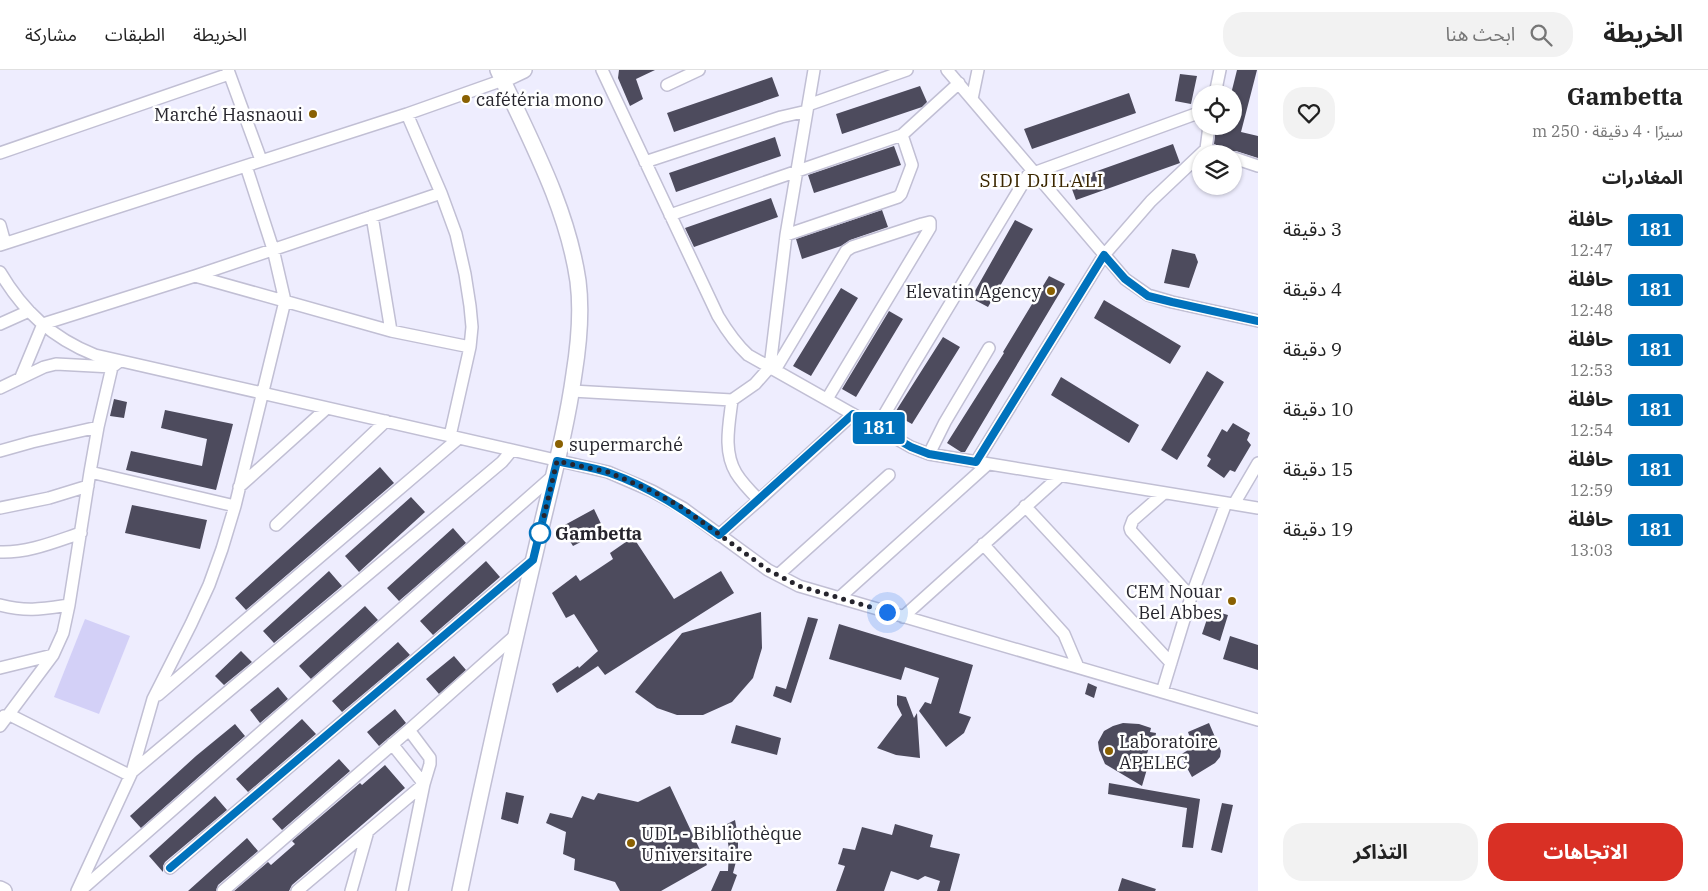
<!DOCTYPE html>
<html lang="ar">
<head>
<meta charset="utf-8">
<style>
	:root { --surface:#fff; --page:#f2f2f2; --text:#222; --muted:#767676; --line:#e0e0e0; --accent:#d93025 }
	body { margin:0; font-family:"IBM Plex Serif","Noto Sans Arabic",serif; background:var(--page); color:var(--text); direction:rtl; height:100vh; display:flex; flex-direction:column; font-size:19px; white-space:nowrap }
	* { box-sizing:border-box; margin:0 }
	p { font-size:16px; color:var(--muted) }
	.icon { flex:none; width:28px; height:28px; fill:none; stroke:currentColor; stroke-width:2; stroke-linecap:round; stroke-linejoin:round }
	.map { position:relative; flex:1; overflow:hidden; direction:ltr }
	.sheet { display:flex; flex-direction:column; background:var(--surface); width:450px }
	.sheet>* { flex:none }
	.badge { padding:0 10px; border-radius:4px; font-size:18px; line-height:32px }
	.tools { position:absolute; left:1192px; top:15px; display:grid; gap:10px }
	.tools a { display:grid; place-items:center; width:50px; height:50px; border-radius:50%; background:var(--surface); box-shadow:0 1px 4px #0004; font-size:25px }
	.you { position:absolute; width:25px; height:25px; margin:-12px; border:4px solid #fff; border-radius:50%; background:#1a73e8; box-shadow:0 0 0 8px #1a73e833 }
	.map>.badge { position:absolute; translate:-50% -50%; box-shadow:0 0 0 2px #fff }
	h2 { padding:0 25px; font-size:19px; line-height:45px }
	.round { display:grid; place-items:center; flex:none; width:52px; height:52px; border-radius:20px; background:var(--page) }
	.overview { display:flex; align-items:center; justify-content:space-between; height:85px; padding:0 25px }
	h1 { font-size:24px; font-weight:700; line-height:38px }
	.action { display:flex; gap:10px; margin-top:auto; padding:10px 25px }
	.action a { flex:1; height:58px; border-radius:20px; background:var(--accent); color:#fff; font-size:20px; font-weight:700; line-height:58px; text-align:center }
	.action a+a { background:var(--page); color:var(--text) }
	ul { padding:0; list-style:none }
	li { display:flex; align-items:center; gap:15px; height:60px; padding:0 25px }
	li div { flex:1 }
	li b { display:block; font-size:19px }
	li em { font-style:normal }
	li .badge { min-width:55px; font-weight:700; text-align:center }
	header { display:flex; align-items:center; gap:30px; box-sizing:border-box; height:70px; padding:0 25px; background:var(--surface); border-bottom:1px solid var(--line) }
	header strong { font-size:24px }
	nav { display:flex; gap:28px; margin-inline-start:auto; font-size:18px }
	.search { width:350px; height:45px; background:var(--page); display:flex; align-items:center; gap:12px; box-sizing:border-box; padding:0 18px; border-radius:20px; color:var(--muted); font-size:19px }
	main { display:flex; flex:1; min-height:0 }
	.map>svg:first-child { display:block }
</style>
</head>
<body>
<header>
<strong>الخريطة</strong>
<div class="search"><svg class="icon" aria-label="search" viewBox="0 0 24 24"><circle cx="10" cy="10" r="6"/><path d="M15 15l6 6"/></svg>ابحث هنا</div>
<nav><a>الخريطة</a><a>الطبقات</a><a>مشاركة</a></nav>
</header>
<main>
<section class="sheet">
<div class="overview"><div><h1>Gambetta</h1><p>سيرًا · 4 دقيقة · 250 m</p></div><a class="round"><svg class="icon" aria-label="heart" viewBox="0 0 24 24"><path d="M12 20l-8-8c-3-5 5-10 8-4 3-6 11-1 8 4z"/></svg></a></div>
<h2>المغادرات</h2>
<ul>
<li><span class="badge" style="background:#0072bc;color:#fff">181</span><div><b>حافلة</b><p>12:47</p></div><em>3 دقيقة</em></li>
<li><span class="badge" style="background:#0072bc;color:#fff">181</span><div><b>حافلة</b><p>12:48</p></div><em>4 دقيقة</em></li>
<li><span class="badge" style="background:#0072bc;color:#fff">181</span><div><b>حافلة</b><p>12:53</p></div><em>9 دقيقة</em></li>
<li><span class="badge" style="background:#0072bc;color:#fff">181</span><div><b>حافلة</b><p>12:54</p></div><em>10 دقيقة</em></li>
<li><span class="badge" style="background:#0072bc;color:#fff">181</span><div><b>حافلة</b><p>12:59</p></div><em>15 دقيقة</em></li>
<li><span class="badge" style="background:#0072bc;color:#fff">181</span><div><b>حافلة</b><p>13:03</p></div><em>19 دقيقة</em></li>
</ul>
<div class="action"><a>الاتجاهات</a><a>التذاكر</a></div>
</section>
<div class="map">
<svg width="1258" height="821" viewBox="0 0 1258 821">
	<rect width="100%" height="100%" fill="#eeedfe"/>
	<path fill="#d3d0f7" d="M85,549L130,566L99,644L54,627Z"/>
	<path fill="#4d4b5d" d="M619,0H655L636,9L643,29L630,36L618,8Z
		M1237,0H1257L1241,62L1258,66V88L1236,81L1228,83L1226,79L1214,74L1216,56H1234V24H1231Z
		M1180,4L1197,6L1191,34L1175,31Z
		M772,7L779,26L674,62L667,43Z
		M920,16L927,32L922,37L842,64L836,44Z
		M1129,23L1136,43L1032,79L1024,59Z
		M775,67L781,86L676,122L669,103Z
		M1173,74L1180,93L1076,130L1069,111Z
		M894,76L901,95L814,123L808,105Z
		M771,128L778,147L694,177L685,158Z
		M882,140L888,157L850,170L841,176L802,189L796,169Z
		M1015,150L1033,159L988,237L971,228Z
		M1172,179L1195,184L1198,192L1189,218L1164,213Z
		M1049,206L1065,214L965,382H961L947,373L1004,283L1003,282Z
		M841,218L858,228L811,306L793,296Z
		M1104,230L1181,276L1170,294L1094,248Z
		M889,241L903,249L856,327L842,319Z
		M943,267L960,277L912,354L894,344Z
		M1207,301L1224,312L1177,390L1161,380Z
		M1061,307L1139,355L1129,373L1051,325Z
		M114,329L127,332L124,348L110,346Z
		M165,340L233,354L216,420L126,400L131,381L202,396L207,369L161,358Z
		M1233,353L1250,363L1247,370L1251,375L1235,402L1230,400L1224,408L1207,396L1211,389L1207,386L1222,359L1227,362Z
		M380,397L394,413L246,540L235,528Z
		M411,427L425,442L359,502L345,486Z
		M132,435L207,450L200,479L125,463Z
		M594,439L604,460L573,476L561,457Z
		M453,458L466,473L399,531L387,518Z
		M633,467L674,529L721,501L734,523L605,605L598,596L557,623L552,614L578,596L579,598L598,581L574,544L566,548L552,523L576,505L580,511L613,489L610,483Z
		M486,491L500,507L433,565L420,551Z
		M329,501L342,516L274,573L263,561Z
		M365,536L378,550L311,609L299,596Z
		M1210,540L1228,545L1220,571L1202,564Z
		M761,542L762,578L753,608L732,632L703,645H677L657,638L635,622L682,563Z
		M808,547L818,549L791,633L773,626L776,616L786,619Z
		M839,554L973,595L959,643L971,647L964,663L946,677L919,641L925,632L931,634L939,608L905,597L901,610L829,589Z
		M1230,566L1258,575V600L1223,589Z
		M398,572L410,585L342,642L332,631Z
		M241,581L252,592L224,615L215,606Z
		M454,586L466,600L439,624L426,609Z
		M1088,613L1097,617L1094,628L1085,624Z
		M278,617L288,629L260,653L250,640Z
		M897,625L906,627L914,648L917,643L920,688L896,685L877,678L902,645L897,635Z
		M395,639L406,653L379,676L367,662Z
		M302,649L316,664L248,722L236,709Z
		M1123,653L1139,654L1151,658L1150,662L1156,663L1154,676L1150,674L1143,697L1147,699L1142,716L1105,694L1099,680L1098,672L1104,661L1113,656Z
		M1209,653L1221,681L1220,687L1215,693L1192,707L1180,685L1193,677L1188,662Z
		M235,654L245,666L141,758L130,746L196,686Z
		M736,655L781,668L777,685L731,673Z
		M339,689L350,701L282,760L272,749Z
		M385,695L405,718L292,815L289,821H234L268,792L271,795L295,774L292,771L360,713L362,715Z
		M1109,713L1200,729L1193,778L1182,777L1187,738L1108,724Z
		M670,716L707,795L661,821H620L615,812L574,800L575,789L563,784L566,762L546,753L550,743L572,748L582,726L594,730L598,723L638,732Z
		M506,722L524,726L518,754L501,749Z
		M215,726L227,740L165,792L163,796V802L149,786Z
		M1222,733L1233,735L1222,783L1211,780Z
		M735,750L737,761L738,758V784L733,803L737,805L731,821H711L720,801H728L729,779L725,755Z
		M895,754L933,765L930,777L960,784L950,821H937L940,811L925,806L918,810L891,801L884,821H836L845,796L838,794L843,778L855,780L862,757L892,765Z
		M247,768L258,781L218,815L216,821H188Z
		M1122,808L1156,819L1155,821H1118Z"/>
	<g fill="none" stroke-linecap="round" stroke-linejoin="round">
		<defs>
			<path id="minor" d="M228,0L261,90
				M602,0L718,246C727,261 735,273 748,285L911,377L929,384L1258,438
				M947,0L1125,209L1148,225L1172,232L1258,251
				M667,15L699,0
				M1215,24L1220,0
				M972,29L978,0
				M808,35L907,0
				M407,44L441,123L456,164L465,204L470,236L472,257L470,277L450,366
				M1206,79L1221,84
				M0,83L229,4
				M1234,88L1258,96
				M645,92L781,47L807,41
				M670,145L902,65L959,13
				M372,146L391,261
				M0,155L5,173
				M786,165L898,127L901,124L912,95L902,65
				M0,175L407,44L503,10
				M0,202C23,241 52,268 95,285L608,402L652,421L683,438L768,500L799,516L1258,650
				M195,206L391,261L470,277
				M0,254L29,241
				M775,300L846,181L852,177L922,154L930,152V158L827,329
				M21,307L43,254L195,206L441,123
				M0,318L44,297L56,294L112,297
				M572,321L732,330L755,314L770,297L786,165L814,0
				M732,330C729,355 723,381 736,403C742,413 751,422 759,430L853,344
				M877,357L912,297L1028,105L1201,42
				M0,381L32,372L98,357
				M929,384L945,352L989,278
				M976,392L1104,185L1151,131L1206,79L1209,56
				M90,402L235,436
				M239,417L327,338
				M1164,423L1133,450L1130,458L1131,461L1191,527
				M1234,434L1258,393
				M1025,436L1171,593
				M0,438L49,428L88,416
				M276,455L386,351
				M719,465L759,430
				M983,474L1064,564L1078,597
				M0,482C28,483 54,472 81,463
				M778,505L889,405
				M839,528L988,394
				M0,535C27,542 42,539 69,535
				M903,547L1060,406
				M0,598L53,585
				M1162,622L1191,527L1226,433
				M158,625L459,368
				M4,646L10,645L129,705
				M0,656L53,585L63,563L69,535L90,402L98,357L112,297L120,291
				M392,674L424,714L402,821
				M132,702L502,392L512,380
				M170,798L533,490
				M77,821L132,702L153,629L191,554L209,515L222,479L235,436L285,231L273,179L246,96
				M80,821L553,406
				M223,821L409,660L517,564
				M297,821L424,714L430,694V688L409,660
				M351,821L368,761"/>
			<path id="major" d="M503,10L524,0
				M0,819L4,821
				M460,821C484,705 510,590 537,475C550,418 566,362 574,304C579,273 582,242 578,211C567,136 529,68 498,0"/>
		</defs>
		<use href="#minor" stroke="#c1bfd4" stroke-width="14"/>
		<use href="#major" stroke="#c1bfd4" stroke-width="18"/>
		<use href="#minor" stroke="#fff" stroke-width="11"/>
		<use href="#major" stroke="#fff" stroke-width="15"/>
	</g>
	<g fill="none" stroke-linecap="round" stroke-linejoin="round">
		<defs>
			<path id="line" d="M170,798L533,490L557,391C574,395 593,397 610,403C650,417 684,440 719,465L853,344L911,377L929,384L976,392L1104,185L1125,209L1148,226L1172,232L1258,251"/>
		</defs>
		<use href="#line" stroke="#fff" stroke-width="11"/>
		<use href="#line" stroke="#0072bc" stroke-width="8"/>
		<path stroke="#26252d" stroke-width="5" stroke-dasharray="0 9" d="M540,463L557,391L608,402L652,421L683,438L768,500L799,516L887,542"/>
	</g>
	<g fill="#8a6102" stroke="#fff" stroke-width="2">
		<circle cx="466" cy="29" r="5"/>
		<circle cx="313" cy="44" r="5"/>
		<circle cx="1051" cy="221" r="5"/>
		<circle cx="559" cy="374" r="5"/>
		<circle cx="1232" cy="531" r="5"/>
		<circle cx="1109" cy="681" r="5"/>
		<circle cx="631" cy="773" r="5"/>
	</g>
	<circle fill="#fff" stroke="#0072bc" stroke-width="2.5" cx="540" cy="463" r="10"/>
	<g text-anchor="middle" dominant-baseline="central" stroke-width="5" stroke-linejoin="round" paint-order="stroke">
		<g font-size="18" fill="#26252d" stroke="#fff" text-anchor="start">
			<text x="476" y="29">cafétéria mono</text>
			<text x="303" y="44" text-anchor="end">Marché Hasnaoui</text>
			<text x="1041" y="221" text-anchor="end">Elevatin Agency</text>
			<text x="569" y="374">supermarché</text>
			<text x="1222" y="521" text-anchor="end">CEM Nouar<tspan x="1222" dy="21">Bel Abbes</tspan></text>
			<text x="1119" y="671">Laboratoire<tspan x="1119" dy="21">APELEC</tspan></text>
			<text x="641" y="763">UDL - Bibliothèque<tspan x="641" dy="21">Universitaire</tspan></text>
		</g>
		<g font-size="18" font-weight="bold" fill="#26252d" stroke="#fff" text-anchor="start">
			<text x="555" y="463">Gambetta</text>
		</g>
		<g font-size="19" letter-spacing="1" fill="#3b2700" stroke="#fff">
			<text x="1042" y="110">SIDI DJILALI</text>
		</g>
	</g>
</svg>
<div class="tools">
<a><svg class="icon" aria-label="locate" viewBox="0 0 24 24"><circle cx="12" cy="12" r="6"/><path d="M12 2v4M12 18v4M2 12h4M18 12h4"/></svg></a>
<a><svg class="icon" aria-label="layers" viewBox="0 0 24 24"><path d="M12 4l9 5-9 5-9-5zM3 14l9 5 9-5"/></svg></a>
</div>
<div class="you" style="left:887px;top:542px"></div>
<b class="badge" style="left:879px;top:358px;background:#0072bc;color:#fff">181</b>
</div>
</main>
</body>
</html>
